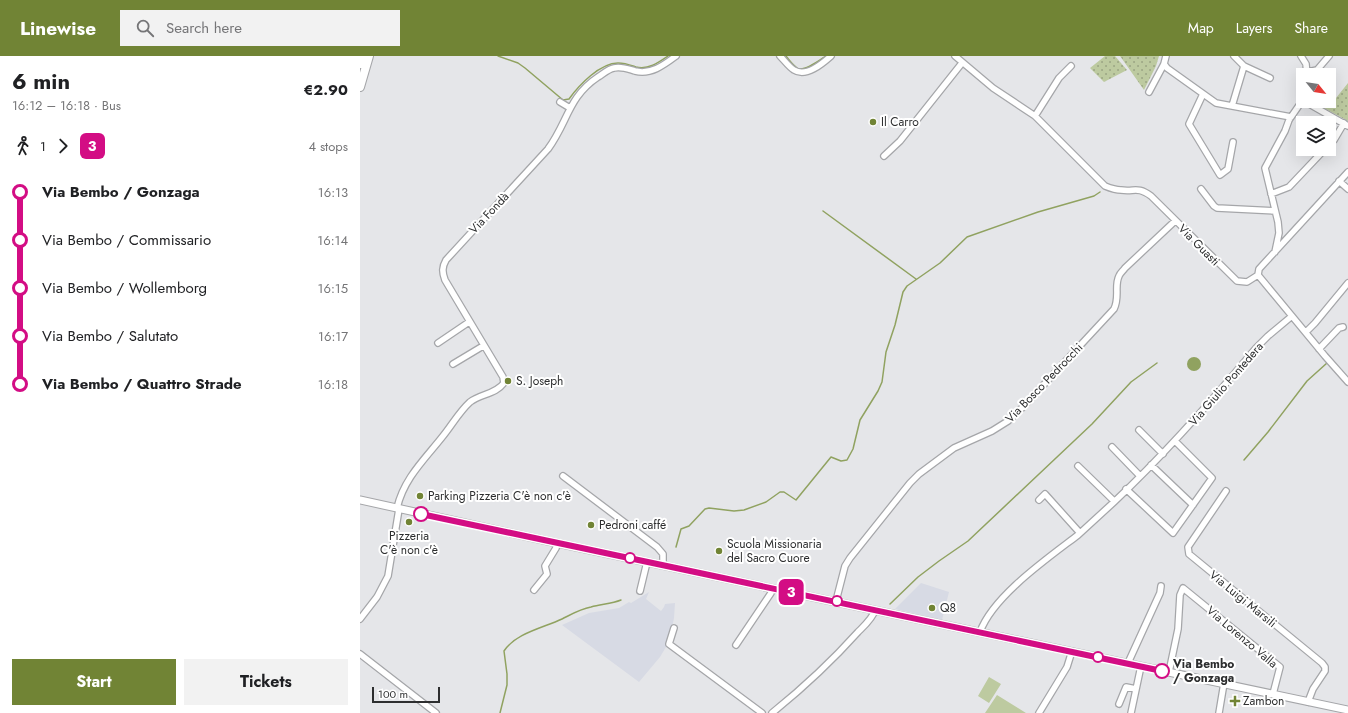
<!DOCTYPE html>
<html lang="en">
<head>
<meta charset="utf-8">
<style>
	:root { --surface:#fff; --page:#f2f2f2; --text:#202124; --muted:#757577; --accent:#718435 }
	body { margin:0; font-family:Jost,sans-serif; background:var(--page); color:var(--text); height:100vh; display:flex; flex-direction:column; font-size:15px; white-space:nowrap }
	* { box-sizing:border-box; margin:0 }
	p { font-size:13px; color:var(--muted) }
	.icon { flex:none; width:22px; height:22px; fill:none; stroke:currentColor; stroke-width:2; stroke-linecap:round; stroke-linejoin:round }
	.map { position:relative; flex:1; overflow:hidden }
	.panel { display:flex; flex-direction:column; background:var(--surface); width:360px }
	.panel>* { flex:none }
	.badge { padding:0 8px; border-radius:6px; font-size:14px; line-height:26px }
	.needle { width:26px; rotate:120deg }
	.controls { position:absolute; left:936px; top:12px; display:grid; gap:8px }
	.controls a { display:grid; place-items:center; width:40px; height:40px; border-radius:0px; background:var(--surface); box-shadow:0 4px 16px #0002; font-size:20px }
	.scale { position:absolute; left:12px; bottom:10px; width:68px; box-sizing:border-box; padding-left:4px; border:2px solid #2d2e2f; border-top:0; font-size:11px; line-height:14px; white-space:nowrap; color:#2d2e2f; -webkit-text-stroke:3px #fff; paint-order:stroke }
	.map>.badge { position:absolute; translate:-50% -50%; box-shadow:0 0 0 2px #fff }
	.legs { display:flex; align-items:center; gap:6px; height:44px; padding:0 12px; font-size:13px }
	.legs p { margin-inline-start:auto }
	.summary { display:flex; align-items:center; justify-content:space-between; height:68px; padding:0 12px }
	h1 { font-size:22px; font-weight:700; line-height:30px }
	.cta { display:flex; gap:8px; margin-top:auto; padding:8px 12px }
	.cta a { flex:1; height:46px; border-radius:0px; background:var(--accent); color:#fff; font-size:16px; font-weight:700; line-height:46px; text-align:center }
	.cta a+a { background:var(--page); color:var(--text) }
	ul { padding:0 12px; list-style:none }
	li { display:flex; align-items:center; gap:14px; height:48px; font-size:15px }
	li i { display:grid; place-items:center; width:6px; height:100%; margin:0 5px; background:currentColor }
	li i::after { content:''; width:10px; height:10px; margin:-5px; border:3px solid; border-radius:50%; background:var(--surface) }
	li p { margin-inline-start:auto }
	li:first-child i { background:linear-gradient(#0000 50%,currentColor 0) }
	li:last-child i { background:linear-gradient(currentColor 50%,#0000 0) }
	header { display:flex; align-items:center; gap:24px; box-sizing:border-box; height:56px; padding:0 20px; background:var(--accent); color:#fff }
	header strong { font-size:19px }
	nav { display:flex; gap:22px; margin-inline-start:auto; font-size:14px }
	.search { width:280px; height:36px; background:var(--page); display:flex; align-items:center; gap:10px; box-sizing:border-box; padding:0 14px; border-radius:0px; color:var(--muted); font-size:15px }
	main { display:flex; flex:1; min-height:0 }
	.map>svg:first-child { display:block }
</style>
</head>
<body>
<header>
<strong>Linewise</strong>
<div class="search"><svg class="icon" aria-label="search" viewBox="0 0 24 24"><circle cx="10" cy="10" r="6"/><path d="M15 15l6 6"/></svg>Search here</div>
<nav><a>Map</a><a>Layers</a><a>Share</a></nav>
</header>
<main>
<section class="panel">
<div class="summary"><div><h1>6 min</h1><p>16:12 – 16:18 · Bus</p></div><b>€2.90</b></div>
<div class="legs"><svg class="icon" aria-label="walk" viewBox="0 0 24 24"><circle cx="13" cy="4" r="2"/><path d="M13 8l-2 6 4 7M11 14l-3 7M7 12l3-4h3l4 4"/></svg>1<svg class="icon" aria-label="forward" viewBox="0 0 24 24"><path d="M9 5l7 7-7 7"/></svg><b class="badge" style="background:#d30d84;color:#fff">3</b><p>4 stops</p></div>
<ul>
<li><i style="color:#d30d84"></i><b>Via Bembo / Gonzaga</b><p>16:13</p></li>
<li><i style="color:#d30d84"></i><span>Via Bembo / Commissario</span><p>16:14</p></li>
<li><i style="color:#d30d84"></i><span>Via Bembo / Wollemborg</span><p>16:15</p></li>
<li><i style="color:#d30d84"></i><span>Via Bembo / Salutato</span><p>16:17</p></li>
<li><i style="color:#d30d84"></i><b>Via Bembo / Quattro Strade</b><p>16:18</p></li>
</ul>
<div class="cta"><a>Start</a><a>Tickets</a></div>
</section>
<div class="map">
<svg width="988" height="657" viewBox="0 0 988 657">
	<defs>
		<pattern id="park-dots" width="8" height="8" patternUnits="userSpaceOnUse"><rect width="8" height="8" fill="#bdcaa0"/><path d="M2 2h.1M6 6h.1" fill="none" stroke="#9aa483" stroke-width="1.8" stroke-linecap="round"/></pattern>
	</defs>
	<rect width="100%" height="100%" fill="#e5e6e9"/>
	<path fill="#d7dae4" d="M561,527L589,536L582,564L535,553Z
		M289,536L286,543L301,555L304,551L305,548L315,547L314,562L309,586L300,601L279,626L202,569L229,557L259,552L269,546L271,547Z"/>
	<path fill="#bdcaa0" d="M629,621L641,628L629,647L618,640Z
		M637,639L666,657H625Z"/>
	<path fill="url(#park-dots)" d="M745,0H755L767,14L744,26L730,12Z
		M760,0H799L796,10L784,34Z
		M988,27V65L951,45H969V37L976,42Z"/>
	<path fill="#90a260" d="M827 308a7 7 0 1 1 14 0a7 7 0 1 1-14 0Z"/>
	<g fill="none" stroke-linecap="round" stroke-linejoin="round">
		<path stroke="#90a260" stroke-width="1.5" d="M138,0L158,7L165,12L203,44L209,43C219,29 240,7 258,7C265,7 270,9 276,11C288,14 298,7 308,0
			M426,0C429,4 433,9 437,12C443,17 460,4 466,0
			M463,155L556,223
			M884,404L908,376L947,325L967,307
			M316,491L321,473L329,470L345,453L349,452L374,455L384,454L406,446L420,436H424L436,444L471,401L481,405L487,404L493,393L500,364L518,335L522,326L526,296L535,269L543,236L547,230L580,207L607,181L678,156L734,140L740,136
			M530,548L558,521L579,505L608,485L732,368L771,326L797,307
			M140,657L147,629V618L144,595C156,577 183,572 202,563C212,558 220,553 231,551C241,548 251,548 261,544"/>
		<defs>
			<path id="minor" d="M420,0C424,4 429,11 434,14C446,22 463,7 471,0
				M595,0L633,32L675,60L745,130C750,132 755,134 761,134C775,136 777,130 791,140L877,225L887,226L898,219
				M941,0L946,8L947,19
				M804,8L807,12L856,47L931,61
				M884,10L910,22
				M947,16L957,14L969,0
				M789,36L804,8L806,0
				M843,38L829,68L860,119L868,113L873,86
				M944,45L988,70
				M200,46L210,52
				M872,50L884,10L874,0
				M675,60L699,22L711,10
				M969,89L974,84L984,67
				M524,100L540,85L602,7
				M979,125L988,133
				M841,133L854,150L857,152L915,155
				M911,138L929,131L965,93
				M915,196L919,177L918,166L905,112L925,75L929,64L940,48L943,37
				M898,219L965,300L988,326
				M898,219L899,213L988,116
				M946,276L955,267L988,227
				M78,287L109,266
				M959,293L979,272L983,271
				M93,308L123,290
				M779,374L803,398
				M752,391L780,420
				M791,409L833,449
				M718,410L754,445
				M203,420L297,491L303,498V509
				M766,433L813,477L852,422L815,385
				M866,435L828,491L829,498L962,607L965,611V615L953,633L948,646
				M679,444L685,438L720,477
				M37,452C44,422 65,403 83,380C92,369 99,356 110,346C120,338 136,338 144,327L143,321L85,224C82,216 82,211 86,204L188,93C208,66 208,41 238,21C243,18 248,13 254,12C261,10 268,13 275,15C291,19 304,9 316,0
				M174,534L187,518L185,510L196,492L197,487
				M280,535L287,506
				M476,545L485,510L490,502L550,427L559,418L594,392L632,375L648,365L663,351L754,253C760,241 754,230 759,220C760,217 763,215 765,212L815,165
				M0,563L17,541L28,520L39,453
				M314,572L309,588L402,657
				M620,576C633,540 688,502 718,479C730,468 742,457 754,446C805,398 851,346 896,292L908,280L932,260
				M376,589L411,537L412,532
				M0,598L76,657
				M768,607L800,537L801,530
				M809,616L818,573L820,539L823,532L920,611L913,638
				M759,648L766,631L776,633
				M412,657C443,632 472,605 498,576C504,570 513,562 515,554
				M679,657L707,611L712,595
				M771,657L781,610
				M859,657L864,627"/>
			<path id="major" d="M0,444L197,487L988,654"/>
			<path id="highway" d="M0,8L2,0
				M0,31L9,0"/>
		</defs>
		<use href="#minor" stroke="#a5a6a9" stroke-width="8"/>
		<use href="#major" stroke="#a5a6a9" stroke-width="9"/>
		<use href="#highway" stroke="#a5a6a9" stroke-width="10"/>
		<use href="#minor" stroke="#fff" stroke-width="5.5"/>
		<use href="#major" stroke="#fff" stroke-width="7"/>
		<use href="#highway" stroke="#fff" stroke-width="8"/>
	</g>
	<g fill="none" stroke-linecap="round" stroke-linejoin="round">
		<defs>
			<path id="line-1" d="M61,458L802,615"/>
		</defs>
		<use href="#line-1" stroke="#fff" stroke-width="9"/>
		<use href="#line-1" stroke="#d30d84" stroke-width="6"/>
	</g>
	<g fill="#718435" stroke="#fff" stroke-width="1.5">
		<circle cx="513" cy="66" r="4"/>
		<circle cx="148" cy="325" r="4"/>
		<circle cx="60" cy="440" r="4"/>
		<circle cx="49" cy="466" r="4"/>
		<circle cx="231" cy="469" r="4"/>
		<circle cx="359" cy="495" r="4"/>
		<circle cx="572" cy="552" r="4"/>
		<path d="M873 639h4v4h4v4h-4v4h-4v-4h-4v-4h4z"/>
	</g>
	<g fill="#fff" stroke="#d30d84" stroke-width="2">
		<circle cx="61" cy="458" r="7"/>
		<circle cx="270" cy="502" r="5"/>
		<circle cx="477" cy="545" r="5"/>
		<circle cx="738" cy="601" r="5"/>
		<circle cx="802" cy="615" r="7"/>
	</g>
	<g text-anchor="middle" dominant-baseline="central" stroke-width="4" stroke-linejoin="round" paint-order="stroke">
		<g font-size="12" fill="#2d2e2f" stroke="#fff" text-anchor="start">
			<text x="521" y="66">Il Carro</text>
			<text x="156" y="325">S. Joseph</text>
			<text x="68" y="440">Parking Pizzeria C'è non c'è</text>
			<text x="239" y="469">Pedroni caffé</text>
			<text x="49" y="480" text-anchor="middle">Pizzeria<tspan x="49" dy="14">C'è non c'è</tspan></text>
			<text x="367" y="488">Scuola Missionaria<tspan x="367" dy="14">del Sacro Cuore</tspan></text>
			<text x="580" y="552">Q8</text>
			<text x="883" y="645">Zambon</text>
		</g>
		<g font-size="12" fill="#2d2e2f" stroke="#fff">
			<text transform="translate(129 157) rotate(-47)">Via Fondà</text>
			<text transform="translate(839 189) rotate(45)">Via Guasti</text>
			<text transform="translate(684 327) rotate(-46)">Via Bosco Pedrocchi</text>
			<text transform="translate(866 328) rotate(-49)">Via Giulio Pontedera</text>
			<text transform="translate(883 543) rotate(39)">Via Luigi Marsili</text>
			<text transform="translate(882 581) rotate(40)">Via Lorenzo Valla</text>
		</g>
		<g font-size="12" font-weight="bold" fill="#2d2e2f" stroke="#fff" text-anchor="start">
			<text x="813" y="608">Via Bembo<tspan x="813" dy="14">/ Gonzaga</tspan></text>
		</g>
	</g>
</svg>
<div class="controls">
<a><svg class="needle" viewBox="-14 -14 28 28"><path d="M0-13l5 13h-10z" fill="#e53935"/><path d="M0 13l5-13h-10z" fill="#757577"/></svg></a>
<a><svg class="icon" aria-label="layers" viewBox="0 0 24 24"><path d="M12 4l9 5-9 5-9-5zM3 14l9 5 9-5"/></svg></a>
</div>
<div class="scale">100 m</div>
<b class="badge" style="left:431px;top:536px;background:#d30d84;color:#fff">3</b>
</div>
</main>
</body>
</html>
